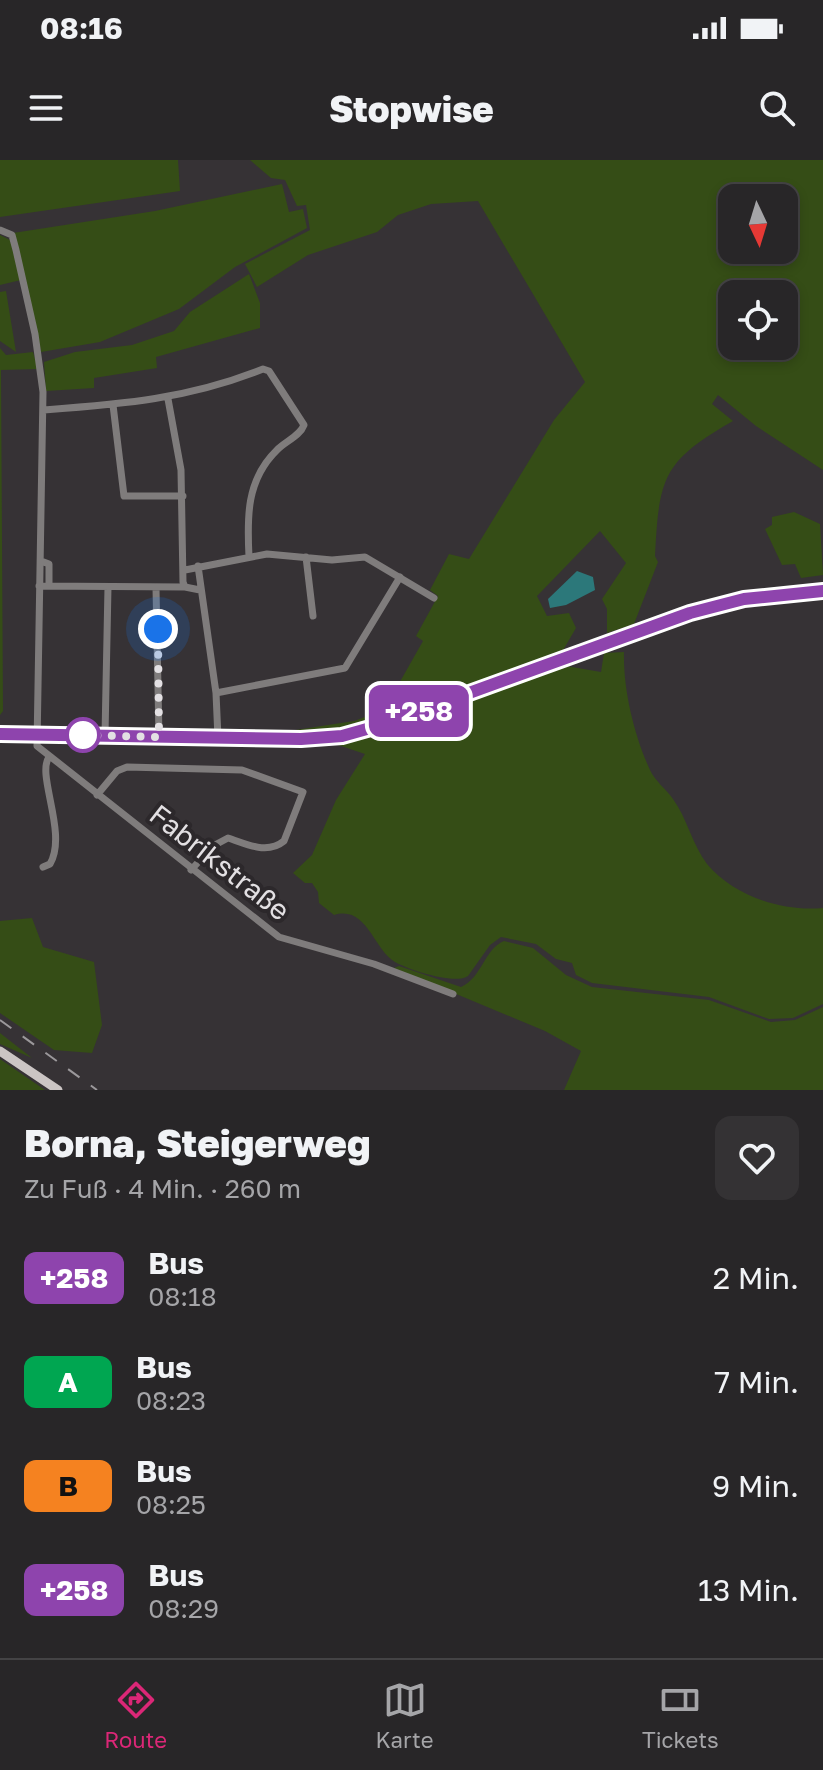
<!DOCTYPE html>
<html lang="de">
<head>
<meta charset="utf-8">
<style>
	:root { --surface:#282628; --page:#343234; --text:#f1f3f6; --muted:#a5a5a8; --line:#444345; --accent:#db2777 }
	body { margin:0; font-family:"Golos Text",sans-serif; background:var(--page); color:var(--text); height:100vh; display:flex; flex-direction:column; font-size:30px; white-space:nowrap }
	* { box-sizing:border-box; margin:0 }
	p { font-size:26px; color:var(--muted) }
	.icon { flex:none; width:44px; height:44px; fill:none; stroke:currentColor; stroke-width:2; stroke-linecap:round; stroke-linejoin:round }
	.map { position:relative; height:930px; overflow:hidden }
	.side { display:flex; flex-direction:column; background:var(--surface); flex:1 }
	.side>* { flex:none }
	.badge { padding:0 16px; border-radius:12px; font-size:28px; line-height:52px }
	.needle { width:52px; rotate:176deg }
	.tools { position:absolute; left:718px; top:24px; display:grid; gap:16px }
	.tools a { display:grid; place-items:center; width:80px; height:80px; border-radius:16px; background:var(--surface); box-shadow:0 4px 12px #0003,0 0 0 2px var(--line); font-size:40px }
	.you { position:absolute; width:40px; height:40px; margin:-20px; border:6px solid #fff; border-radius:50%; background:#1a73e8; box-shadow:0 0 0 12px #1a73e833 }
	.map>.badge { position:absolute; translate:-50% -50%; box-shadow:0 0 0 4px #fff }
	.round { display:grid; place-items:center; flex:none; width:84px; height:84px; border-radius:16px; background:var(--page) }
	.headline { display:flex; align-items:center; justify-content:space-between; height:136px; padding:0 24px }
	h1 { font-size:38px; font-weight:800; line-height:60px }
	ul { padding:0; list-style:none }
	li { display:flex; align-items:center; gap:24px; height:104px; padding:0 24px }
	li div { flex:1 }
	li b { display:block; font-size:30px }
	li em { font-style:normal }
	li .badge { min-width:88px; font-weight:700; text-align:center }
	.status { display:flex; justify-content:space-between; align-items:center; height:56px; padding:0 40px; background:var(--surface); direction:ltr }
	.status svg { height:22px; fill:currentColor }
	header { display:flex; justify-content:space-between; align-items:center; height:104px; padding:0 24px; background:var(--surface); font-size:36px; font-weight:800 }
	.dock { display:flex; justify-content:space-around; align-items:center; height:112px; border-top:2px solid var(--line); background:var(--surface); font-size:22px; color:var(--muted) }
	.dock a { display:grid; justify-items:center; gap:4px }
	.dock .selected { color:var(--accent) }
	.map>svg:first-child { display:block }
</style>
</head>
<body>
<div class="status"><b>08:16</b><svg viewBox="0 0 49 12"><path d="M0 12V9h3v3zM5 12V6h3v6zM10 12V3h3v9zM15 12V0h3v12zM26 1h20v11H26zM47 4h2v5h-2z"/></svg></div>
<header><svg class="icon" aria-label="menu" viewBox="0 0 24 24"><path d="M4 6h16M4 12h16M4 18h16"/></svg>Stopwise<svg class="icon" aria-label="search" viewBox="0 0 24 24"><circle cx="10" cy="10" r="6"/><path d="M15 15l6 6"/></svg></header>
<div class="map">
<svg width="823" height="930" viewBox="0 0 823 930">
	<rect width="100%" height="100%" fill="#363235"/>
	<path fill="#354d16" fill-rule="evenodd" d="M0,0H178L180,31L0,57Z
		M250,0H823V310L756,266L718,235L712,244L733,261C663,301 659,317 655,396L658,402L634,464L607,473V449L602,439L626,403L600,371L537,436L547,456L569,453L576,468L562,492L429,542L413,535L410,550L339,574L263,575L354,561L384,550L423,481L416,476L438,436L430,430L449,394L469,399L554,260L585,222L478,41L431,44L398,55L377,72L308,95L257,127L245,104L310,70L306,45L297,46L285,20L271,18ZM732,38H784V90H732ZM732,134H784V186H732Z
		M282,24L289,52L303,49L307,68L235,107L179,149L100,182L41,192L13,73L155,51Z
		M0,75L10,80L21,120L0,125Z
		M249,114L260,143V168L156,197L157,208L94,218V228L46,231L44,202L75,192L132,185L174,171L190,152Z
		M6,131L16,192L0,181V132Z
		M0,188L6,195L33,192L38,209L1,210L3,551L0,555Z
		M794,352L820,364L823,415L801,418L795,404L782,405L765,369L772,365V357Z
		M624,492C623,529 634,575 650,610C655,621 666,629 673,639C687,658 692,684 707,704C734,736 782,752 823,748V844L793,858L769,859L709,837L592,823L576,815L572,803L556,799L536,784L501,777L490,785L468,816C455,825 409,810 395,802C373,789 367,745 334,755L319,743L318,732L312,723H305L293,713L312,695L336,640L365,594L332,583L356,579L550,509L566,506L601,512L604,493Z
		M32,758L43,787L94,802L102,865L92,893L54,890L0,853V761Z
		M504,781L533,788L566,815L592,827L709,840L771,862L795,860L823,847V930H564L581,891L545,871L394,808L399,806L461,827C482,818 484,789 504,781Z
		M0,873L32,898L0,884Z
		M0,899L45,930H0Z"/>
	<path fill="#2c787a" d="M577,411L593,417L595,430L566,445L550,448L548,439Z"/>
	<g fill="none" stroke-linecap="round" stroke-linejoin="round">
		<path stroke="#7f7c7c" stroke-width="7" d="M0,70L12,75L16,90L35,174L43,232L37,586L279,777L374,804L453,834
			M168,239L181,310L183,422L185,427L200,430
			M113,245L124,336H183
			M44,250C123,244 188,239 263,209L269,211L304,265C300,276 286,281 277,290C246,320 247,358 249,397
			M306,397L313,456
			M41,401L49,404V426
			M198,406L216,533L218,578
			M185,410L267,394L332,400L365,397L434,438
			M39,426L185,427
			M156,428L159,577
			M216,533L345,508L400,417
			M105,575L108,427
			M97,635L117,611L127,607L242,610L303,632L284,681C267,695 247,684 228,678L213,686L191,710
			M43,707L50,704C68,673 36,615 49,597"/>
		<path stroke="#cbc5c4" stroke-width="9" d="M0,574L301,579L342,576L381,565C525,512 669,443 823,431
			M0,891L58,930"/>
		<path stroke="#9b989b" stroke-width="2" stroke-dasharray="14 14" stroke-linecap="butt" d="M0,860L97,930"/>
	</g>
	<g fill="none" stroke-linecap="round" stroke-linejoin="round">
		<defs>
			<path id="line" d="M0,574L301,579L342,576L381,565L690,453L744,439L823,431"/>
		</defs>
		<use href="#line" stroke="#fff" stroke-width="18"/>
		<use href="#line" stroke="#8e44ad" stroke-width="12"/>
		<path stroke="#e3e0e3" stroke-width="8" stroke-dasharray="0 14.4" d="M83,575L159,577L158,469"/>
	</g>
	<circle fill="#fff" stroke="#8e44ad" stroke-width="4" cx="83" cy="575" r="16"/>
	<g text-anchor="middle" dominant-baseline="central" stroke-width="8" stroke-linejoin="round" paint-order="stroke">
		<g font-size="28" fill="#e3e0e3" stroke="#2c282b">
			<text transform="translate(220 702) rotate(38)">Fabrikstraße</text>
		</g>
	</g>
</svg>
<div class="tools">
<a><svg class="needle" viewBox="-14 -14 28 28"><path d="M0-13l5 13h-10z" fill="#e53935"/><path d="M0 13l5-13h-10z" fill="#a5a5a8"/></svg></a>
<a><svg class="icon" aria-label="locate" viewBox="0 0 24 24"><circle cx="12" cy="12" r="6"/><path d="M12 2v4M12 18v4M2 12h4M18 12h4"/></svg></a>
</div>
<div class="you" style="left:158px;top:469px"></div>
<b class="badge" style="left:419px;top:551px;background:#8e44ad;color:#fff">+258</b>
</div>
<section class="side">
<div class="headline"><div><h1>Borna, Steigerweg</h1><p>Zu Fuß · 4 Min. · 260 m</p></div><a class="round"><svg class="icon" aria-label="heart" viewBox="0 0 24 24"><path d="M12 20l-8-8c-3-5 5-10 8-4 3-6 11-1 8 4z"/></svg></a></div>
<ul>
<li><span class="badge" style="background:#8e44ad;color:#fff">+258</span><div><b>Bus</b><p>08:18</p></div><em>2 Min.</em></li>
<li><span class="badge" style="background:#00a651;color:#fff">A</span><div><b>Bus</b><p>08:23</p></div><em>7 Min.</em></li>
<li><span class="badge" style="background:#f58220;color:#111">B</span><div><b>Bus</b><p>08:25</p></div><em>9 Min.</em></li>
<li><span class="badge" style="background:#8e44ad;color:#fff">+258</span><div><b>Bus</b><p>08:29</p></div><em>13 Min.</em></li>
</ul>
</section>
<nav class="dock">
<a class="selected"><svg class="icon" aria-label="directions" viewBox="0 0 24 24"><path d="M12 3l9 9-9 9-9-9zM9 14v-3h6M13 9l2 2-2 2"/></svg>Route</a>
<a><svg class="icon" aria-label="map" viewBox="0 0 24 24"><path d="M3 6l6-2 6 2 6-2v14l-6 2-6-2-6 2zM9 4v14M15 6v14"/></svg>Karte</a>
<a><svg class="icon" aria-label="tickets" viewBox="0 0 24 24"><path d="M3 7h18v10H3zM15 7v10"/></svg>Tickets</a>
</nav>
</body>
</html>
